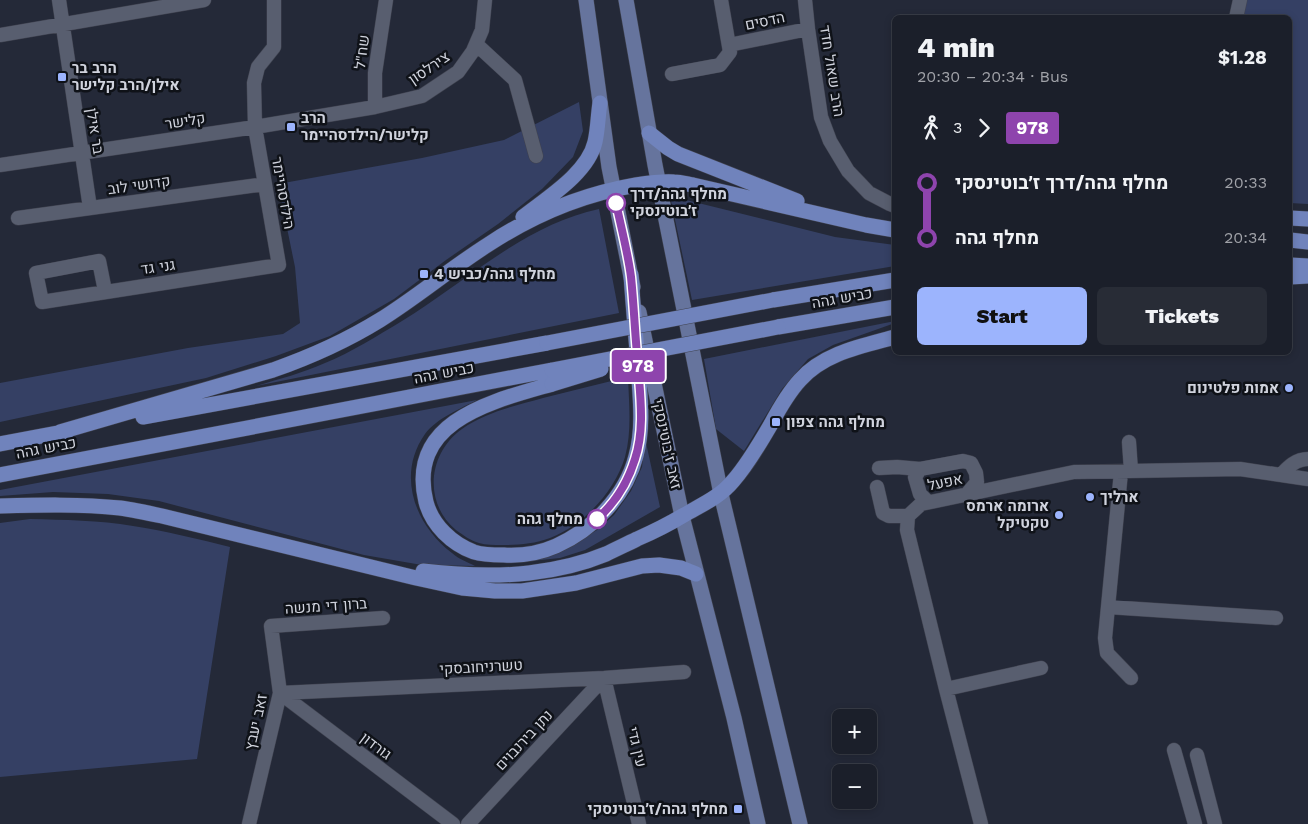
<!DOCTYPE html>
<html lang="en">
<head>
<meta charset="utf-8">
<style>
	:root { --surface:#1b1f2a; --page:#282c36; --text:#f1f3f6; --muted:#a0a2a8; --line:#393d47; --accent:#9cb4fd }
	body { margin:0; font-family:"Work Sans",Heebo,sans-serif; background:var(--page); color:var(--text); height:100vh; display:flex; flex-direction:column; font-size:19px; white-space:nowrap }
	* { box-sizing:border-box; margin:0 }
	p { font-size:16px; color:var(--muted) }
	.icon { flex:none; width:28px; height:28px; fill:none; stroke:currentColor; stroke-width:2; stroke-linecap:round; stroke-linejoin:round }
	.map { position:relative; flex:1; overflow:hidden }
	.sheet { position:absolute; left:892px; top:15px; width:400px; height:340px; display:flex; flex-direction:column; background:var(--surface); border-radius:8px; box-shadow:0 2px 8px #0003,0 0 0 1px var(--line) }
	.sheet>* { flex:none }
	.badge { padding:0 10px; border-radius:4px; font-size:18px; line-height:32px }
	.tools { position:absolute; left:832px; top:709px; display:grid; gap:10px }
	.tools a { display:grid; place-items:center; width:45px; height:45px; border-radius:8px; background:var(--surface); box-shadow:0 2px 8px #0003,0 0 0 1px var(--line); font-size:25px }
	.map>.badge { position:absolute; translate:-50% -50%; box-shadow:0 0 0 2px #fff }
	.legs { display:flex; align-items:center; gap:8px; height:55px; padding:0 25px; font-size:16px }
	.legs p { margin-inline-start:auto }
	.overview { display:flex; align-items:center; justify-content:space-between; height:85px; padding:0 25px }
	h1 { font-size:28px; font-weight:800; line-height:38px }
	.primary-button { display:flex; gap:10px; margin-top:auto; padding:10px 25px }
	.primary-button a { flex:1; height:58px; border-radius:8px; background:var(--accent); color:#111; font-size:20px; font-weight:800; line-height:58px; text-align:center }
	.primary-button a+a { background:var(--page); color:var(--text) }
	ul { padding:0 25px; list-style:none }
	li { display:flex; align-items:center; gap:18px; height:55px; font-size:19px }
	li i { display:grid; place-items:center; width:8px; height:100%; margin:0 6px; background:currentColor }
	li i::after { content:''; width:12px; height:12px; margin:-6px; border:4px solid; border-radius:50%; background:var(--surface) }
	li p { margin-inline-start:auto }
	li:first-child i { background:linear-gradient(#0000 50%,currentColor 0) }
	li:last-child i { background:linear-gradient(currentColor 50%,#0000 0) }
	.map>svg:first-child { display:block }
</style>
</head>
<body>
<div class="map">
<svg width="1308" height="824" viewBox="0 0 1308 824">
	<rect width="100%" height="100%" fill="#242938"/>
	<path fill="#354064" d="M1243,0H1308V204L1290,203V18H1240Z
		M579,102L583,131L573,157L542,189L498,224L446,260L394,299L330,336L276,356L206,378L0,422V383L188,348L283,334L300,323L295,267L278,184L422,158L504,140Z
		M670,196L835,237L895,245V266L692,300Z
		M599,209L619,313L256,386C279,379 303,373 325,363C352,352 377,336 402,321C466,282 524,225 599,209Z
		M895,321V323L833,345L808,359L782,389L744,451L716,429L704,359Z
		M628,377C629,404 632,431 625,457C615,491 584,525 550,538C534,544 518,545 502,545C494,545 486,545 479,543C471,541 463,535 456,530C423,503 428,453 462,429C486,412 515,406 543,398C571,391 599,384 628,377Z
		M477,400C460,409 437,418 425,434C396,475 415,525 452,553C458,559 468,562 475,566L422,565L364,555L159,501L108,494L53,492L0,496V490Z
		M645,438L660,507L585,550L560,558L531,561L572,545L597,530L614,515L631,491L642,467Z
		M30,519C64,520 99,520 133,526C166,531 198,539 230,547L197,759L0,777V523Z"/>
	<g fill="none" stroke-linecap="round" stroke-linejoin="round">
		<defs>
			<path id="minor" d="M59,0L90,208
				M805,0L808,29L821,117L830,141L848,171L869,193L890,204L895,206
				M1236,18L1240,0
				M0,35L204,0
				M476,44L515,80L536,156
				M729,45L808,29
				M672,74L720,65L730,52L721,0
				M375,107V73L386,0
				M0,165L255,127L375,107L422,96L458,72L473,51L482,30L485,0
				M18,218L265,184
				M105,291L99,261L36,273L42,302L279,265L255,127L254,83L258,67L274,47V0
				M1129,442L1131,471
				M879,468L897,467L920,469
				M1121,472L1105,638L1107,653L1131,678
				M1281,475C1288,467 1296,459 1308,459
				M877,487L883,513L889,516H908
				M928,502L920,494L915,477L920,469L963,461L971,463L976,473L977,482L967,494
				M1108,607L1276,618
				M604,678L639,824
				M946,689L1041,668
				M280,693L604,678L684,672
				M280,693L453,824
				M1174,750L1195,824
				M1197,755L1215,824
				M249,824L280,693L271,626L383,618
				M468,824L604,678
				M981,824L946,689L907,530L908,516L921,504L1074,472L1240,469L1308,479"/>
			<path id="major" d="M586,0L609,167L633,287
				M626,0L655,165L721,494L800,824
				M639,312L682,516L734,718L758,824"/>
			<path id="highway" d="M649,133L668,148L678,154L797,201
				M523,217C547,198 588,173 595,142C598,129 598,115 600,103
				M1290,218L1308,219
				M1290,240L1308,242
				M1290,265L1308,266
				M1290,277L1308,276
				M773,300L895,280
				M778,327L895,307
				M552,384C494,401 406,420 426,502C432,525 452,544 474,552C483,555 494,555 504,555C521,556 540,553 556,546C592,530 626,496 636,456C644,427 640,396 638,366C636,336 633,306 631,275
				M143,417L547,343
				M60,432L273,370C310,357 346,341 380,320C417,297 451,268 489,244C533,215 584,194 636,185C649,183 662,181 674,182C681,182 687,184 693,185L866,225L895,230
				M0,444L68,431
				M0,475L552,370
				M0,506C40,505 80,504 120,508C134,510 148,513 162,516L416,578L462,588L495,591H522L576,583L642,566L659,565L681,568L696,574
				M423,571C458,575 494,577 529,573C555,570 582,564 606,554C616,549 627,544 637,539C653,532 669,524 684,515C701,505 720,497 733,481C748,464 760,443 771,424C779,409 788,393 800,380C824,353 862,346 895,337"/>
		</defs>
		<use href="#minor" stroke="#404350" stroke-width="15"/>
		<use href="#major" stroke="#404350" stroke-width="16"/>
		<use href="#highway" stroke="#404350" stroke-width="16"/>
		<use href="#minor" stroke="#585e6f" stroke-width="14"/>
		<use href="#major" stroke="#66749d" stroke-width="15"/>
		<use href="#highway" stroke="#7083bc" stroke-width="15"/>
		<defs>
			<path id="highway-bridge" d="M547,343L773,300
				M552,370L778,327
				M552,384L601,369"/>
		</defs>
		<use href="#highway-bridge" stroke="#404350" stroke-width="16" stroke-linecap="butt"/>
		<use href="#highway-bridge" stroke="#7083bc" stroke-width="15"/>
	</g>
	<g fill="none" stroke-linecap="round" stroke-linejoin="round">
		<defs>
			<path id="line-1" d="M597,519C615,503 628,482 635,459C645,429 640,395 638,365C635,336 634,306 631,277C628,253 621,227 616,203"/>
		</defs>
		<use href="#line-1" stroke="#fff" stroke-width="11"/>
		<use href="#line-1" stroke="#8e44ad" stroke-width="8"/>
	</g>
	<g fill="#9cb4fd" stroke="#0f1218" stroke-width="2">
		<rect x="57" y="72" width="10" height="10" rx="2.5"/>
		<rect x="286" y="122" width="10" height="10" rx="2.5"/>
		<rect x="419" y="269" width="10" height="10" rx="2.5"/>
		<circle cx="1289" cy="388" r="5"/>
		<rect x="771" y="417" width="10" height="10" rx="2.5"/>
		<circle cx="1090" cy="497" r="5"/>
		<circle cx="1059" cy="515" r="5"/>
		<rect x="733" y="804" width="10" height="10" rx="2.5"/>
	</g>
	<g fill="#fff" stroke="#8e44ad" stroke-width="2.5">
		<circle cx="616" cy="203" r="9"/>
		<circle cx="597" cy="519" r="9"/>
	</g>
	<g text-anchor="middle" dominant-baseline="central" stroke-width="5" stroke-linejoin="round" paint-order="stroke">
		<g font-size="15" fill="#d0d3dd" stroke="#0f1218">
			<text transform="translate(765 21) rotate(-12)">הדסים</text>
			<text transform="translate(362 52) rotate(-83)">שח"ל</text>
			<text transform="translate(429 68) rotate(-34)">צירלסון</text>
			<text transform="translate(832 71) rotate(81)">הרב שאול חדד</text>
			<text transform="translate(185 121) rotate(-9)">קלישר</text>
			<text transform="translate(95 131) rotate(81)">בר אילן</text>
			<text transform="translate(139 185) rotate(-8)">קדושי לוב</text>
			<text transform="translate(283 193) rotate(80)">הילדסהיימר</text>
			<text transform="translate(158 267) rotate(-8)">גני גד</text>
			<text transform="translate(842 298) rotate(-10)">כביש גהה</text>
			<text transform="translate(444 373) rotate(-11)">כביש גהה</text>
			<text transform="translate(667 444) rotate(78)">זאב ז'בוטינסקי</text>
			<text transform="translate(46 448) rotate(-11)">כביש גהה</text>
			<text transform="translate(945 482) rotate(-12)">אפעל</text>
			<text transform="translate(326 606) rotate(-4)">ברון די מנשה</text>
			<text transform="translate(481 667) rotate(-3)">טשרניחובסקי</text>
			<text transform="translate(256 722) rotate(-77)">זאב יעבץ</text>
			<text transform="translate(524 740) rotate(-47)">נתן בירנבוים</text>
			<text transform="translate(376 746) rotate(37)">גורדון</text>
			<text transform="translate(637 747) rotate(77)">עין גדי</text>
		</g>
		<g font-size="15" font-weight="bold" fill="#d0d3dd" stroke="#0f1218" text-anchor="start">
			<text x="72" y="68">הרב בר<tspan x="72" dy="17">אילן/הרב קלישר</tspan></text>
			<text x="301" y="118">הרב<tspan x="301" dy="17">קלישר/הילדסהיימר</tspan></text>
			<text x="434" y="274">מחלף גהה/כביש 4</text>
			<text x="1279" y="388" text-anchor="end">אמות פלטינום</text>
			<text x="786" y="422">מחלף גהה צפון</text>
			<text x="1100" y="497">ארליך</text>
			<text x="1049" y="506" text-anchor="end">ארומה ארמס<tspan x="1049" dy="17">טקטיקל</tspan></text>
			<text x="728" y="809" text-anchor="end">מחלף גהה/ז׳בוטינסקי</text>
		</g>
		<g font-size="15" font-weight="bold" fill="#d0d3dd" stroke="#0f1218" text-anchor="start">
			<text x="630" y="194">מחלף גהה/דרך<tspan x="630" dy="17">ז׳בוטינסקי</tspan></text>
			<text x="583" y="519" text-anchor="end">מחלף גהה</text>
		</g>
	</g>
</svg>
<div class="tools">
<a>+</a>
<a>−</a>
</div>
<b class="badge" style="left:638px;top:366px;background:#8e44ad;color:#fff">978</b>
<section class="sheet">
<div class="overview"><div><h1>4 min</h1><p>20:30 – 20:34 · Bus</p></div><b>$1.28</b></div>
<div class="legs"><svg class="icon" aria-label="walk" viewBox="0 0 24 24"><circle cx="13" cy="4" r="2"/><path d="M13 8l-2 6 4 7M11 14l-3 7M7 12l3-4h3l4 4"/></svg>3<svg class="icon" aria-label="forward" viewBox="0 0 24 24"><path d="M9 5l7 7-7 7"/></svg><b class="badge" style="background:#8e44ad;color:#fff">978</b></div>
<ul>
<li><i style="color:#8e44ad"></i><b>מחלף גהה/דרך ז׳בוטינסקי</b><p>20:33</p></li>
<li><i style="color:#8e44ad"></i><b>מחלף גהה</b><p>20:34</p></li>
</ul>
<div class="primary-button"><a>Start</a><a>Tickets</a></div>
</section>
</div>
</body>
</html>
